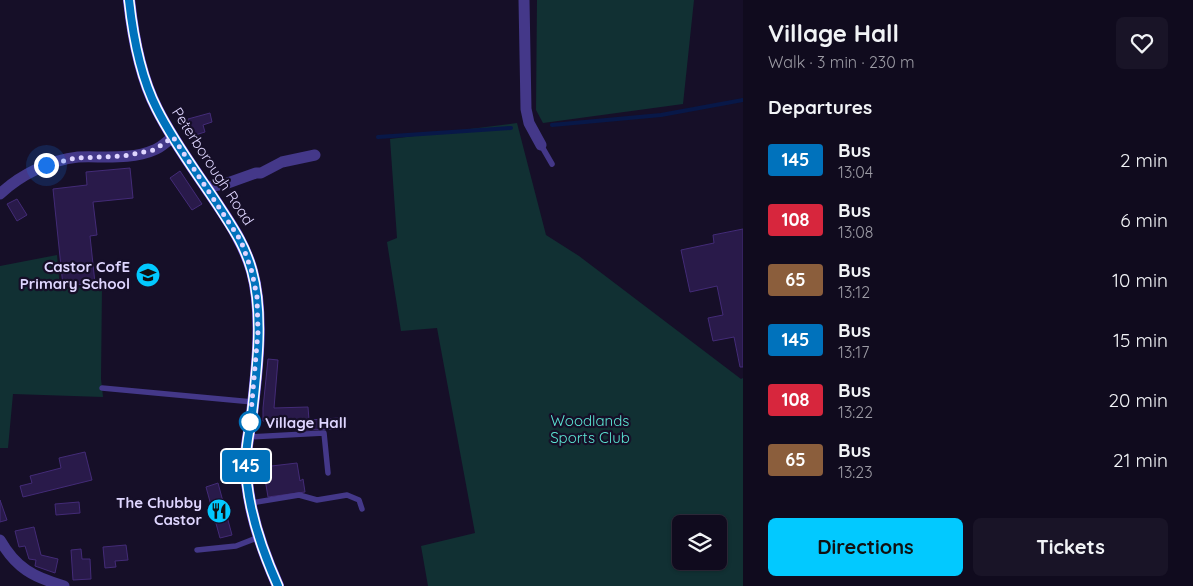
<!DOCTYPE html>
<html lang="en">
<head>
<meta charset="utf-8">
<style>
	:root { --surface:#100b1e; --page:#191427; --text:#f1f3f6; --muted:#9c9ba4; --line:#302b3c; --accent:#02c9ff }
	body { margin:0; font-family:Quicksand,sans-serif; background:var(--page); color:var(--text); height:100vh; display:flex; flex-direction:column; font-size:19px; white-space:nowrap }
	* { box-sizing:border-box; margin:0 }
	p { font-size:16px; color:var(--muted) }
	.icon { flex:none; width:28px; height:28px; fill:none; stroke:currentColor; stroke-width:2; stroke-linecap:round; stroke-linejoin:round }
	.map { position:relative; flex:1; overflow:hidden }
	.details { display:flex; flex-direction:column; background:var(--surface); width:450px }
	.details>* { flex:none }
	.badge { padding:0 10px; border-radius:4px; font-size:18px; line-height:32px }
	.tools { position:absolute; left:672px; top:515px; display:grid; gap:10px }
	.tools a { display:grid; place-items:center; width:55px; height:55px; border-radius:8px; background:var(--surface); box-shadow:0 1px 4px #0004,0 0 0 1px var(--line); font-size:25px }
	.you { position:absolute; width:25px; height:25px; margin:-12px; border:4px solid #fff; border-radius:50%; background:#1a73e8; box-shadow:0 0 0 8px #1a73e833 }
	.map>.badge { position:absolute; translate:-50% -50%; box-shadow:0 0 0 2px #fff }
	h2 { padding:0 25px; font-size:19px; line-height:45px }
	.round { display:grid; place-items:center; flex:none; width:52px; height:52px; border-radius:8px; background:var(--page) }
	.summary { display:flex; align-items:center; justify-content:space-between; height:85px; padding:0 25px }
	h1 { font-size:24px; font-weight:700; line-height:38px }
	.primary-button { display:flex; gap:10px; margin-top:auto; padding:10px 25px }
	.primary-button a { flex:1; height:58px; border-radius:8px; background:var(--accent); color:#111; font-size:20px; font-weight:700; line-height:58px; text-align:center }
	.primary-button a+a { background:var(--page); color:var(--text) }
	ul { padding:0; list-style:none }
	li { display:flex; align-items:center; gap:15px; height:60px; padding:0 25px }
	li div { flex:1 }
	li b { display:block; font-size:19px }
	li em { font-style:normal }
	li .badge { min-width:55px; font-weight:700; text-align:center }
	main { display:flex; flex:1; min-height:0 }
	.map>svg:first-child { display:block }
</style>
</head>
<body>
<main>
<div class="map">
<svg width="743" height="586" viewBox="0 0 743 586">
	<rect width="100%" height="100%" fill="#160f28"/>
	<path fill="#113033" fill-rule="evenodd" d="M537,0H694L683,104L543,123L536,110Z
		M517,123L546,235L579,256L741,379L743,378V586H428L421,546L475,533L437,328L401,331L387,242L397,238L390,139ZM681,524H719V561H681Z
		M57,255L60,289L102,286L101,379L103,397L13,394L8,448H0V266Z"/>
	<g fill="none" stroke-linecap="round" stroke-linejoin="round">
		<path stroke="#081848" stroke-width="4" d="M552,125L661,115L743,100
			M378,137L511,128"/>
	</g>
	<path fill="#291a4a" stroke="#432b77" d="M210,113L212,122L203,125L205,132L192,136L188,119Z
		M130,168L133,198L93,202L97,235L90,236L95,283L63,286L53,189L87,185L86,172Z
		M180,171L202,204L192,210L170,178Z
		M17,199L27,215L17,221L7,204Z
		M743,229V367H740L734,337L713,341L708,318L723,315L717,286L690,292L681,250L714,243L713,235Z
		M268,359L278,360L274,408L308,407L309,420L339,418V429L306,430L305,420L263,421V408Z
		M85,452L92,480L23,497L20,486L32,483L30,476L61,468L59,458Z
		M297,463L300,481L303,479L305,492L268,497L263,467Z
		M218,483L232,535L220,538L206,487Z
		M0,500L7,520L0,522Z
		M79,502L80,513L56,515L55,504Z
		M34,527L41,555L58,559L55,573L35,566L36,560L29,559L25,546L19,547L15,531Z
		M126,545L128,560L115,561L116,567L105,568L103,547Z
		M81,549L82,559H90L91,579L73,580L71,550Z"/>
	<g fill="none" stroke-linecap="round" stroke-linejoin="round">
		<path stroke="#443889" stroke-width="5.5" d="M541,145L552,164
			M102,388L253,402
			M248,437L324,433L328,473
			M251,503L299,495L317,500L347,495L359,500L362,509
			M197,550L236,546L259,537"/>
		<path stroke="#443889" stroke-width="11" d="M524,0L526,109L529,123L541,145
			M206,187L225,184L256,173H261L282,162L315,155
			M0,194C20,175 50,160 78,157C102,156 132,160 154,150C161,148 167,141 173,137
			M0,540C16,568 33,577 64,586"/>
		<path stroke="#816dff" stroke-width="12" d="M129,0C133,37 140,76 157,109C174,143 197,173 218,205C232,226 245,246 252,271C264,314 257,370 252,414C250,429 246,444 246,459C245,501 261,548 278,586"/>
	</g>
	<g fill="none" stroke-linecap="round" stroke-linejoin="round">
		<defs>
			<path id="line" d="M129,0C133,37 140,76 157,109C174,143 197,173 218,205C232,227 245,245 252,271C264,314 257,370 252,414C250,429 246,444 246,459C245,501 261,548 278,586"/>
		</defs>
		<use href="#line" stroke="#fff" stroke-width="11"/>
		<use href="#line" stroke="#0072bc" stroke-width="8"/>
		<path stroke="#dfd6ff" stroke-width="5" stroke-dasharray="0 9" d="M46,165L76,158L124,156L154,150L173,137L241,241L252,272L257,297L258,332L250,425V422"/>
	</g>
	<defs>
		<symbol id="school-disc" viewBox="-11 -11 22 22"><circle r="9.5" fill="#02c9ff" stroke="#160f28"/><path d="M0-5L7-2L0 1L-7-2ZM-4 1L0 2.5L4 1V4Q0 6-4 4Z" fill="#111"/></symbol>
		<symbol id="restaurant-disc" viewBox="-11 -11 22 22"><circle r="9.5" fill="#02c9ff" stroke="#160f28"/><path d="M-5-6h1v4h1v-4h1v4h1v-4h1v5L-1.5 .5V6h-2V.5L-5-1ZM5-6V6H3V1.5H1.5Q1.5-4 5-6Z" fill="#111"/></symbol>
	</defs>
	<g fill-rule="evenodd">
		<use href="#school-disc" x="134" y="261" width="28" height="28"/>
		<use href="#restaurant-disc" x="205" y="497" width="28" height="28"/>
	</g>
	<circle fill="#fff" stroke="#0072bc" stroke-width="2.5" cx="250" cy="422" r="10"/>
	<g text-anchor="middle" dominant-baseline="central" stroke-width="4.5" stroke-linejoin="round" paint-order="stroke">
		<g font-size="15" fill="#dfd6ff" stroke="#160f28">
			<text transform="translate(213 166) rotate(57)">Peterborough Road</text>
		</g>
		<g font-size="15" font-weight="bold" fill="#dfd6ff" stroke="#160f28" text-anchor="end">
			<text x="130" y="266">Castor CofE<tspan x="130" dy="17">Primary School</tspan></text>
			<text x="202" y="502">The Chubby<tspan x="202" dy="17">Castor</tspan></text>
		</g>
		<g font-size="15" fill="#5ce5d3" stroke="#160f28">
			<text x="590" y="420">Woodlands<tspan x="590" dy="17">Sports Club</tspan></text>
		</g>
		<g font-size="15" font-weight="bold" fill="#dfd6ff" stroke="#160f28" text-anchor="start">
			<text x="265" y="422">Village Hall</text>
		</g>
	</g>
</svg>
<div class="tools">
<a><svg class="icon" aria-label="layers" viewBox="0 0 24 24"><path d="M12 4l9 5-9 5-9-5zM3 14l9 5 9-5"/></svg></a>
</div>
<div class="you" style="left:46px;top:165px"></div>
<b class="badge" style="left:246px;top:466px;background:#0072bc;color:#fff">145</b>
</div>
<section class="details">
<div class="summary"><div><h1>Village Hall</h1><p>Walk · 3 min · 230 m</p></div><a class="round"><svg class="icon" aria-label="heart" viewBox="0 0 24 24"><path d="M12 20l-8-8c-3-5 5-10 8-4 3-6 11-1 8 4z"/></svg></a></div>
<h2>Departures</h2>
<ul>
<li><span class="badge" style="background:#0072bc;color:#fff">145</span><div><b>Bus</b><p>13:04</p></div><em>2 min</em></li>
<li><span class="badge" style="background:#d7263d;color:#fff">108</span><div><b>Bus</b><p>13:08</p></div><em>6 min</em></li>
<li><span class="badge" style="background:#8b5e3c;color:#fff">65</span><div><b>Bus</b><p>13:12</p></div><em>10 min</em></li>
<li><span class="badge" style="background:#0072bc;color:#fff">145</span><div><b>Bus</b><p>13:17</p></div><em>15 min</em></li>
<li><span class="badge" style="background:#d7263d;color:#fff">108</span><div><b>Bus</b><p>13:22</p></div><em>20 min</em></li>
<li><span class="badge" style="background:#8b5e3c;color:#fff">65</span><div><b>Bus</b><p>13:23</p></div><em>21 min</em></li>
</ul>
<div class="primary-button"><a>Directions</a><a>Tickets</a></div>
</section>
</main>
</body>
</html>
